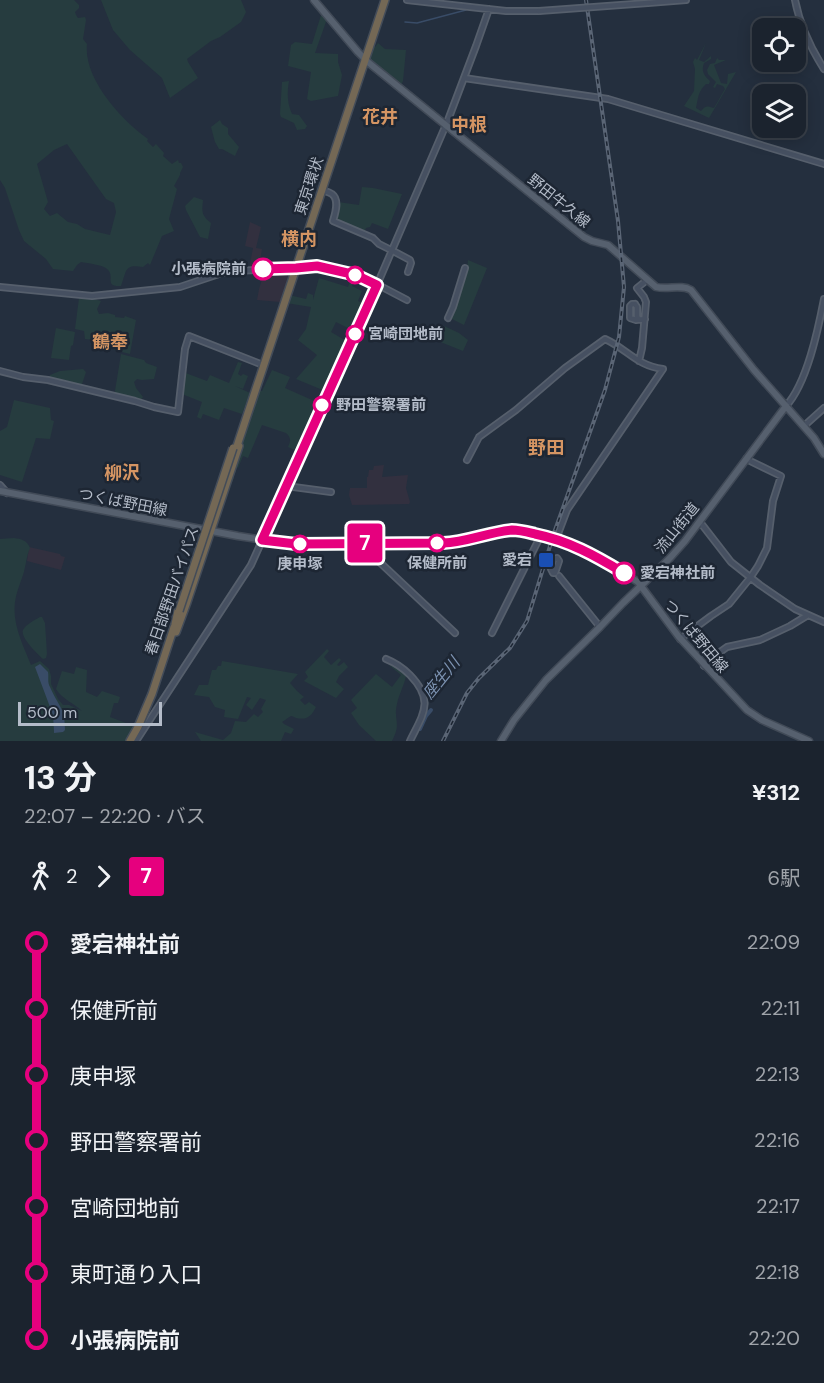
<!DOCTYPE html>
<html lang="ja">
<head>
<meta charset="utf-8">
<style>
	:root { --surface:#1b232e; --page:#242b36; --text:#f1f3f6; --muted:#a0a4aa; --line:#39404a }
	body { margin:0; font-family:"DM Sans","Noto Sans JP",sans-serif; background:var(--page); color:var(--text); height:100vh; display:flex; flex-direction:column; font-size:22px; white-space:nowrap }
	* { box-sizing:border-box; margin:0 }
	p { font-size:20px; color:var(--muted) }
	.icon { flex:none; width:33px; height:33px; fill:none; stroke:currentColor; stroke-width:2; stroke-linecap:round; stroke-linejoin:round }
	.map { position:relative; height:741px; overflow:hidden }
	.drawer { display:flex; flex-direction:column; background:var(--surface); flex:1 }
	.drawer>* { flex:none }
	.badge { padding:0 12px; border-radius:4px; font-size:21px; line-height:39px }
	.buttons { position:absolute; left:752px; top:18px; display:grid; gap:12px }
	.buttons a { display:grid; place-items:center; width:54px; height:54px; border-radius:12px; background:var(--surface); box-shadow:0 3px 15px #0003,0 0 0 2px var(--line); font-size:30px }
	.scale { position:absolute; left:18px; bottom:15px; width:144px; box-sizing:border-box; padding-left:6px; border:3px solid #b4bcc9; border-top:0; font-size:16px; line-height:21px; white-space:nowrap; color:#b4bcc9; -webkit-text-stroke:4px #1d2633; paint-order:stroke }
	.map>.badge { position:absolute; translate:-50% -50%; box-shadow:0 0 0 3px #fff }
	.legs { display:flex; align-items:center; gap:9px; height:66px; padding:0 24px; font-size:20px }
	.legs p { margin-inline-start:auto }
	.summary { display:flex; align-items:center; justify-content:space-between; height:102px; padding:0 24px }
	h1 { font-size:33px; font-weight:700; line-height:45px }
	ul { padding:0 24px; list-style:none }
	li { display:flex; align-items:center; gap:21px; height:66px; font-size:22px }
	li i { display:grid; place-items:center; width:9px; height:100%; margin:0 8px; background:currentColor }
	li i::after { content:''; width:15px; height:15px; margin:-8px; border:4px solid; border-radius:50%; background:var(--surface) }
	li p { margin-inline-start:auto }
	li:first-child i { background:linear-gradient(#0000 50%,currentColor 0) }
	li:last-child i { background:linear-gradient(currentColor 50%,#0000 0) }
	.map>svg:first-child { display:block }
</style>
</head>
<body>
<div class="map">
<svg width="824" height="741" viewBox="0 0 824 741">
	<rect width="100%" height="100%" fill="#242f3e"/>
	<path fill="#32303f" d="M250,222L261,227L256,248L262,249L259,268L249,269L253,248L245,246Z
		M265,270H288L290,272L280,302L257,300L259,289Z
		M384,465L382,477L408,475L406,488L410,502L409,504L352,505L349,495L350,488H367V477H368L369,470H373L374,466Z
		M29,547L60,554L61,556L65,557L61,570L27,561Z"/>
	<path fill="#263c3f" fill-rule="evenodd" d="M0,0H74L79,5V8L75,12L76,15L78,18L85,17L86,20L83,39L87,44C83,78 121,120 148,139L147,141L153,147L156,144L164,153L163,156L172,164L178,160L179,163H181L183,167L180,173V175L174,186L177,189L169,219L174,231L162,236L150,265L148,263L143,267C124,264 127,270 121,286C103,287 116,276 107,269C103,265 87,263 81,262L77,265L73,271L53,269L46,259L24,241L19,230L5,188L0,180ZM67,144L106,199L114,203L116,212L110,235L85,229L77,224L68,222L57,213L50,216L44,209L48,202L37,164L54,150Z
		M101,0H241L246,12L241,22L220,37L211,41L187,59L188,62L198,78L170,98L162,78L130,50L113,30Z
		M322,12L327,19L315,53L338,54V62L342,75L338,96L311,101L307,99L311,72L288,66L291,45L295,42L312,44Z
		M378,43L385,49L406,50L403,81L400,87L369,60L368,57L371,46L375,47Z
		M706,43L699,60L704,62L711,56V59L704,63C701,71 704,76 710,81L709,84H706C698,91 698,99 696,108L701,111C706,105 707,106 714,108L725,89L723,86L717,84L715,88L713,87L716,82L708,74L707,70L710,64L715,63L717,58L719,60H726L714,65L721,83L727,84L728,74L736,72L709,118L684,106L694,91L695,69L693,62L695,58L697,60Z
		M289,81C287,93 287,103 292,114L299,115L307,126L305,129L297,130L294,123L281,117L280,114L282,82Z
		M220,120L222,124L228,128V134L239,147L235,156L222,149H219L215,142L211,127Z
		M362,187L373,188L402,194L388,229L372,223L370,227L366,228L364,232L335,220L338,202L359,205Z
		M194,197L203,200C202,212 201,215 211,223L208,239L200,237L186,210L185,206Z
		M468,260L487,268L464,325L450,318L467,269Z
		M352,276L357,277L356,282L353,281L352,286L362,291L358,301L366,305L354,331L336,322L331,332L348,342L325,391L296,379L317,355L298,340L306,329L311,307L286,303L289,295L306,299L308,293L313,295V300L319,278L348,287Z
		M79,298H91L101,301L97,309L99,314L108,313L115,315V317L124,318L125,316L136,320L130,354L102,347V341L85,339L84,331L75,329Z
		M444,326L459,333L468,340L463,351L438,341L442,327Z
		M56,328L75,332L73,345L71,346L69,360L51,358Z
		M121,354L144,360L146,363L157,367L154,379L142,380L137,379L134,382L136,388L143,397L141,400L136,401L114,397Z
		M238,362L242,363L238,374L241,376L243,374L248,376L243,389L235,386L250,393L242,414L224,408L219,420L203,414L201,419L197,417L202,402L182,394L183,372L207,381L210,375L229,383Z
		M83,369L86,372L81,387L50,378V375L60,371Z
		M272,370L290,377L285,388L321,404C314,419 308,440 297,451L288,447C291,441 291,437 286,433L262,425L248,458L243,456L238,468L236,467L234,470L236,471L233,477L234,478L223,502L244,430L257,390L262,391Z
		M14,400L50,408L51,420L54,421L50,439L36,438L22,482L0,475V431L7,427Z
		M14,538C21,539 27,540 30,548C26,557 26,566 23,575C20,584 16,593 15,602C12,624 23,645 31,665L40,661L49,669L51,676V684L58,699L63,705H69L82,711C75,704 62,699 56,689L62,671L74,674L76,667L87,670L86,692L97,697L102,691L120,697L118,703H114L110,717L134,726L131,731L132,732L127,741H0V539Z
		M40,617H42L45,623L47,654L46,658L43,659C37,654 20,637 23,630C25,625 35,620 40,617Z
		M327,649L329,651L324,657L331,665L339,658L341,660L337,665L339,666L344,662L348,667L339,676L336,682L344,689L336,698L304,681L308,677L305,672Z
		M222,661L298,674L290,683L297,691L304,697L300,700L305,705L309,702L316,707C311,717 307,720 296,718C294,717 293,716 291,716C289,717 284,721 282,722L284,724L294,729L291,734L285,732L281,741H201L195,732L223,740L231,733L235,721L246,722L254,714L258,717L263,712L261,709L266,700L260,698L252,710L246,705L251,698L247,697L238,719L224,717L225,710L215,707L209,697L194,695L199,685H208L212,670H216L218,666H221Z
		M389,665C396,665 402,670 406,676C404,686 399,694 397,704C393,721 402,722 392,741H376L359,725L351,713L357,708L351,700L376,674L392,687L401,675Z"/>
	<path fill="#394c67" d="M40,664L48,672C49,677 47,682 50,687C58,706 65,707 65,730L63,732L54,733V731L53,715L35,667Z"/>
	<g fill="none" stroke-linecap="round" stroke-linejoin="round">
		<path stroke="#394c67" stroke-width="1.5" d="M405,22L417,23L466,10"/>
		<path stroke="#394c67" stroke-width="4" d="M420,729L426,716L431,710"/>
		<defs>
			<path id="secondary" d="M407,0L506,11H539
				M795,0C800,26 810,47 824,69
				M648,3L686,0
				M464,78L608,99L824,164
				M322,190C325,191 329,192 332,194C340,200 335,214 333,221L373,238L379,244L389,249
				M395,252L410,260L411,263L408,272
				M0,287L92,296L180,287L222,273L235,271L293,268L317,266L365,278L407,300
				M635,304H632L630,306V318L636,320L645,319
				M635,304L637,307V316L638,319
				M448,318L453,307L465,268
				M639,361L642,348L646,302L644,297L637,288L647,280
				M0,371L23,377L48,380L135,401L154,407L178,412L185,349L189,336L263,365
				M786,406C807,383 818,330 824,299
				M804,426L824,408
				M467,460L479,437L516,410L565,368L605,339C627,349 637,366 663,369L567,510L556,539
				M0,485L7,493
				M286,486L331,492
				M700,522L731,562L760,585L795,609L824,622
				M364,543L371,554L455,633
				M557,558L559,561L555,573H553L551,569L554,559Z
				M559,576L600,627
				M492,633L541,535
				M680,639L711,616L729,604L750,578L758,566L767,548L773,501L781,476L746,459
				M386,659C396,663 403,668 410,675C435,701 423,714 410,741
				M704,666L713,657L727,647L760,640L790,626L808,615
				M136,741L251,565L377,285L448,120L476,46L489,9"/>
			<path id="primary" d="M314,0L358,52L369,63L584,237L592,241L608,245L656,287C668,290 681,284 691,290L754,370L814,438L824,454
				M0,491L238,536L283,543H443L516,530L560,540L595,555L638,582L679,637L747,710L762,720L809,741
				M501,741L514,720L546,680L600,627L623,603L669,559L685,541L786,406"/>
			<path id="highway" d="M236,449L385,0
				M175,624L179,606
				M176,632L187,602L239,446
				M130,741L138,727L152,694L174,627"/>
		</defs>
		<use href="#secondary" stroke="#565f6c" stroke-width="8"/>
		<use href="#primary" stroke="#414a57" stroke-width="9"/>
		<use href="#highway" stroke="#434c59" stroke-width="10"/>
		<use href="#secondary" stroke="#465061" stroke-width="4.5"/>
		<use href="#primary" stroke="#56606e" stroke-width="6"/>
		<use href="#highway" stroke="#746855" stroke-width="7"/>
		<defs>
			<path id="rail" d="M443,741L467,693L479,678L510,648L527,621L554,533L605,390L619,337L624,287L618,221L586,0"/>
		</defs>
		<use href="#rail" stroke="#5a6575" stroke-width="4"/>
		<use href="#rail" stroke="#1d2633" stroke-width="1.5" stroke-dasharray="4.5" stroke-linecap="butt"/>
		<defs>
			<path id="secondary-bridge" d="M539,11L648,3"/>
			<path id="highway-bridge" d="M179,611L233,448"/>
		</defs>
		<use href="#secondary-bridge" stroke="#565f6c" stroke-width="8" stroke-linecap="butt"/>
		<use href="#highway-bridge" stroke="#434c59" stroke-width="10" stroke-linecap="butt"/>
		<use href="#secondary-bridge" stroke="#465061" stroke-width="4.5"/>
		<use href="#highway-bridge" stroke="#746855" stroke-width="7"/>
	</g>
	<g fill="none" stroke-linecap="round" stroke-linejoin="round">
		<defs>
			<path id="line-1" d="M263,269L296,268L317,266L356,275L377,285L262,540L296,544L443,543C467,542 489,532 512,530C520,530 527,532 535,534C569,541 594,555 624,573"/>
		</defs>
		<use href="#line-1" stroke="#fff" stroke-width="14"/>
		<use href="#line-1" stroke="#e6007e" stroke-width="9"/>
	</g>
	<g fill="#fff" stroke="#e6007e" stroke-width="3">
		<circle cx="263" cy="269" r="10"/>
		<circle cx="355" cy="275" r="8"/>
		<circle cx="355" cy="334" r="8"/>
		<circle cx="322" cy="405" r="8"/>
		<circle cx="437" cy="543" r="8"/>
		<circle cx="300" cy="544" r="8"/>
		<circle cx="624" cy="573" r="10"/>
	</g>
	<rect fill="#1a4fb4" stroke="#1d2633" stroke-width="2" x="538" y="552" width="16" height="16" rx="3"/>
	<g text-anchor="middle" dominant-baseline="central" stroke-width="5" stroke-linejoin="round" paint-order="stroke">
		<g font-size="15" fill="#b4bcc9" stroke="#1d2633">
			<text transform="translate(309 186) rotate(-72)">東京環状</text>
			<text transform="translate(559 201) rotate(39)">野田牛久線</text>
			<text transform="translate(123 502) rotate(11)">つくば野田線</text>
			<text transform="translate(677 528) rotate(-51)">流山街道</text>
			<text transform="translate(172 591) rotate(-71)">春日部野田バイパス</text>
			<text transform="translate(696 636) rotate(50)">つくば野田線</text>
		</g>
		<g font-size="15" font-weight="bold" fill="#b4bcc9" stroke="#1d2633" text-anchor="start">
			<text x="246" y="269" text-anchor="end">小張病院前</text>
			<text x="368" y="334">宮崎団地前</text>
			<text x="336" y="405">野田警察署前</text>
			<text x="437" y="563" text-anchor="middle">保健所前</text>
			<text x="300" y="564" text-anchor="middle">庚申塚</text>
			<text x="640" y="573">愛宕神社前</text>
		</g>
		<g font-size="15" font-weight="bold" fill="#b4bcc9" stroke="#1d2633" text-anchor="end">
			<text x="532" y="560">愛宕</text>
		</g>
		<g font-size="16" font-style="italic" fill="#7c92b1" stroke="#1d2633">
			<text transform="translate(441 678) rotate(-51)">座生川</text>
		</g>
		<g font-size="18" font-weight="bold" fill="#d59563" stroke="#1d2633">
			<text x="380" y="117">花井</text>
			<text x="469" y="125">中根</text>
			<text x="299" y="239">横内</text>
			<text x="110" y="342">鶴奉</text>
			<text x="546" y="448">野田</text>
			<text x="122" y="473">柳沢</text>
		</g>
	</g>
</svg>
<div class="buttons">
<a><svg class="icon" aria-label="locate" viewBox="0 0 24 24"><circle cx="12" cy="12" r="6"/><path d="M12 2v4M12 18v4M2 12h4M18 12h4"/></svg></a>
<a><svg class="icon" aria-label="layers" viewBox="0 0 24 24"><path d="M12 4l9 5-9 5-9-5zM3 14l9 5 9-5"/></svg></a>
</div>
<div class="scale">500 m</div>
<b class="badge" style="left:365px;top:543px;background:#e6007e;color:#fff">7</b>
</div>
<section class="drawer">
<div class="summary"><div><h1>13 分</h1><p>22:07 – 22:20 · バス</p></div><b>¥312</b></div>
<div class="legs"><svg class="icon" aria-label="walk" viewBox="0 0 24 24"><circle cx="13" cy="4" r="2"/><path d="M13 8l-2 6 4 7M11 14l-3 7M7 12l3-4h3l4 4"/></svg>2<svg class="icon" aria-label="forward" viewBox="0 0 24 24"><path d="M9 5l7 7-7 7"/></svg><b class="badge" style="background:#e6007e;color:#fff">7</b><p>6駅</p></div>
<ul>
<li><i style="color:#e6007e"></i><b>愛宕神社前</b><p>22:09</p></li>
<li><i style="color:#e6007e"></i><span>保健所前</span><p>22:11</p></li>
<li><i style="color:#e6007e"></i><span>庚申塚</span><p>22:13</p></li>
<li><i style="color:#e6007e"></i><span>野田警察署前</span><p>22:16</p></li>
<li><i style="color:#e6007e"></i><span>宮崎団地前</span><p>22:17</p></li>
<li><i style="color:#e6007e"></i><span>東町通り入口</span><p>22:18</p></li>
<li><i style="color:#e6007e"></i><b>小張病院前</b><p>22:20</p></li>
</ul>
</section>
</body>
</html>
